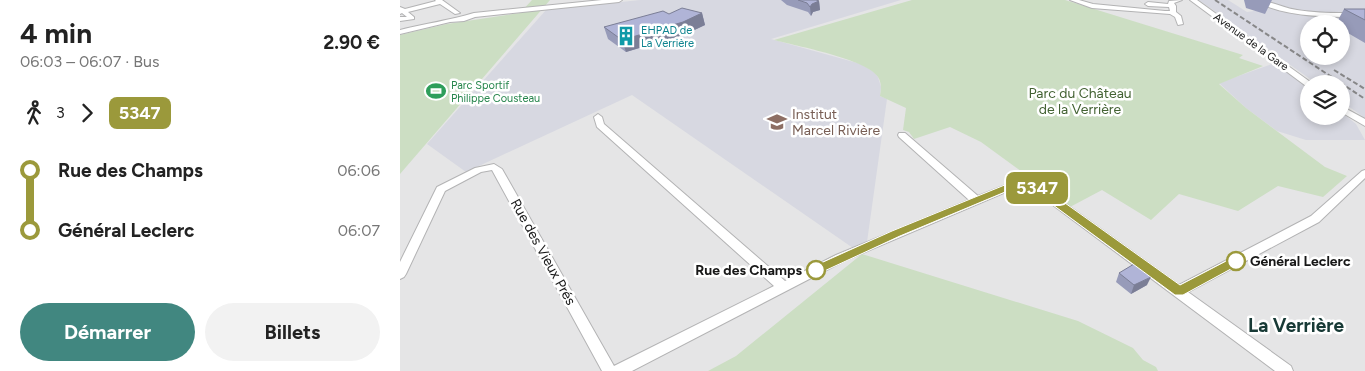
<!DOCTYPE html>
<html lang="fr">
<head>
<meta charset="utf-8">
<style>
	:root { --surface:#fff; --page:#f2f2f2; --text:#222; --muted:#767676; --accent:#418780 }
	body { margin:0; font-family:Figtree,sans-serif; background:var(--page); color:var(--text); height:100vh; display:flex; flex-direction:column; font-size:19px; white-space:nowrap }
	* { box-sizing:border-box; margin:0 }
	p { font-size:16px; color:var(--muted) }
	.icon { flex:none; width:28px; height:28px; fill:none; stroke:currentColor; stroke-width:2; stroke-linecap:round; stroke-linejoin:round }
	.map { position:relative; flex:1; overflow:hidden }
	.sheet { display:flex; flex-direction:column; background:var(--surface); width:400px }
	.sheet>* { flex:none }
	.badge { padding:0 10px; border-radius:8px; font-size:18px; line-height:32px }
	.controls { position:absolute; left:900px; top:15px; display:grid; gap:10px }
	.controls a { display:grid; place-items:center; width:50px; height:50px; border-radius:50%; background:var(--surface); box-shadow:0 2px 8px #0003; font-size:25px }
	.map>.badge { position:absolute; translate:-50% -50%; box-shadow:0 0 0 2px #fff }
	.legs { display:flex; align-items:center; gap:8px; height:55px; padding:0 20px; font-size:16px }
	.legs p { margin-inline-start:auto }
	.headline { display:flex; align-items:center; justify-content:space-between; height:85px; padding:0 20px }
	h1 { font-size:28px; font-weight:700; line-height:38px }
	.cta { display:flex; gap:10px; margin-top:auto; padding:10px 20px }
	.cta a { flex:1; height:58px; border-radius:30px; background:var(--accent); color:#fff; font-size:20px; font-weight:700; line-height:58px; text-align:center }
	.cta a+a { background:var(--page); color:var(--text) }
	ul { padding:0 20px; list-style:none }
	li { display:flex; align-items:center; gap:18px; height:60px; font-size:19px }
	li i { display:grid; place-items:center; width:8px; height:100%; margin:0 6px; background:currentColor }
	li i::after { content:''; width:12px; height:12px; margin:-6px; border:4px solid; border-radius:50%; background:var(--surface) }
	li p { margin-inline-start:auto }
	li:first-child i { background:linear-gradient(#0000 50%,currentColor 0) }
	li:last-child i { background:linear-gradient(currentColor 50%,#0000 0) }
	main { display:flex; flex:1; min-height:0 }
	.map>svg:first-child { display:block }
</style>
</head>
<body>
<main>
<section class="sheet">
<div class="headline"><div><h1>4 min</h1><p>06:03 – 06:07 · Bus</p></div><b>2.90 €</b></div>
<div class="legs"><svg class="icon" aria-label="walk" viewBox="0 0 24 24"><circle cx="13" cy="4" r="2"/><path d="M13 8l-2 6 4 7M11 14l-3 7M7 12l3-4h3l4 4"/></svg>3<svg class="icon" aria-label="forward" viewBox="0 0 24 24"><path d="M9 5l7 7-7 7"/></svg><b class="badge" style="background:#9b993b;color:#fff">5347</b></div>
<ul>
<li><i style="color:#9b993b"></i><b>Rue des Champs</b><p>06:06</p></li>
<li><i style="color:#9b993b"></i><b>Général Leclerc</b><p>06:07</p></li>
</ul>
<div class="cta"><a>Démarrer</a><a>Billets</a></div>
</section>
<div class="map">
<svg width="965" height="371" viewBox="0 0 965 371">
	<rect width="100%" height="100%" fill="#e5e5e6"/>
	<path fill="#d7d8e1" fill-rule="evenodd" d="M240,0H501L371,39L461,64L474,72L478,77L481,87L480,96L487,99L467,242L453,248L232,95L66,172L27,144L146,10Z
		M799,0H828L847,12L868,9L869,4L861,0H965V118L941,101V84H917ZM909,24H941V56H909Z
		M875,63L909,88V116H941V112L956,124L965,140H906L877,131L846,108L819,83Z"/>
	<path fill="#ccdec3" d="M132,0H150L0,174V35L47,24L120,13Z
		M512,0H665L843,55L839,58L863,66L819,84L846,108L925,167L947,176L923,197L878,186L838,211L779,194L751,220L702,190L670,207L581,142L550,127L514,139L509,132L503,130L506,108L480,96C481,90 482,83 478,77C467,59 396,46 374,40Z
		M462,254L678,321L733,348L743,360L756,367L758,371H308L336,356Z"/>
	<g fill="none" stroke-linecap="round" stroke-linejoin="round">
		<defs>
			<path id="minor" d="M35,0H42L60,13L55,14L40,4L8,12L14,17V19L0,21V17H7L2,13L0,14V7L5,9L36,1Z
				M202,0H222L219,2L75,17L64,21L50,22L0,34V30C24,24 51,20 74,13Z
				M670,0H679L693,4L765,11H770L769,7L748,6L745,4L748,2L768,4L769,1L782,0L774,3L776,6V12L781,16L783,24L778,25L775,17L770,14L692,8Z
				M790,0H797L913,84H909V86H906Z
				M855,0C869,0 883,8 897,10C920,14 942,13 965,13V17C934,17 881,18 855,0Z
				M941,106L965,119V126L941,112Z
				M198,114L202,117L204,124L385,281L436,255L569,200L499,137L498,135L499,133H505L578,196L616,181L625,180L638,184L779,285L911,216L962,171L965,170V178L919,222L788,292L891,366L893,371H875L630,188L624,186L618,187L444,261L232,371H202L92,170L81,172L45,191L6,274L4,277L0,279V262L37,187L75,168L94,164L102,169L214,366L374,286L197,127L194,117Z"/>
		</defs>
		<use href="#minor" stroke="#b3b3b4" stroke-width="2"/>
		<use href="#minor" fill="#fff" fill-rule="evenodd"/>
		<path stroke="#878788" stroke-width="2" stroke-dasharray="5 2.5" stroke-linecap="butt" d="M815,0L965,99
			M934,70L965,89"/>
	</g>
	<path fill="#979bb9" d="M381,0H416L419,1L420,10L413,12L411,16L408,12L387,5Z
		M844,0H872L865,14L846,8Z
		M944,9H965V43L941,29V24H936Z
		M302,13L305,25L286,34L226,52L208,39L204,27Z
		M719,273L747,285L731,294L716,282Z"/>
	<path fill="#7b7e96" d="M419,1L420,10L413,12L411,16L410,7L412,4Z
		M302,13L305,25L286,34L226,52L222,40Z
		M751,277L747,285L731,294L734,285Z"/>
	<path fill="#b0b4d7" stroke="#7b7e96" d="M398,0H416L419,1L412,4L410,7L407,3Z
		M282,8L302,13L283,22L222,40L204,27L263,11L269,14Z
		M944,9H965V20Z
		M734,264L751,277L734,285L719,273Z"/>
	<path fill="#9b993b" stroke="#fff" d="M625,180L637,183L780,285L832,258L836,257L842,261L840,264L783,295H775L630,188L617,187L500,236L420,273L416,275L411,270L412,267L492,231L612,182Z"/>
	<defs>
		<symbol id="building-bare" viewBox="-9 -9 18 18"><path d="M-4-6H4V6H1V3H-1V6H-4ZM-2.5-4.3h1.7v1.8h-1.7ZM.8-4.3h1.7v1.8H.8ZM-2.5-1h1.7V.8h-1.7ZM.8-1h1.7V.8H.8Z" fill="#0f9aa8" stroke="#fff" stroke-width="2.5" paint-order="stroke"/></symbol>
		<symbol id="stadium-bare" viewBox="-9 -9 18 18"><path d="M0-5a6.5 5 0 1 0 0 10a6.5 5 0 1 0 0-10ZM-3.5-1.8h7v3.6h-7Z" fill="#2e9e5b" stroke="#fff" stroke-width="2.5" paint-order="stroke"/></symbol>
		<symbol id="university-bare" viewBox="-9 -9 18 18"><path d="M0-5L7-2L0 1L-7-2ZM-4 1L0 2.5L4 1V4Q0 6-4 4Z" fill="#8d6e63" stroke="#fff" stroke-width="2.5" paint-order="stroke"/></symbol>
	</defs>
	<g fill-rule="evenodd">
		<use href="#building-bare" x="212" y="22" width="28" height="28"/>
		<use href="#stadium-bare" x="22" y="77" width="28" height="28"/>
		<use href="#university-bare" x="363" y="108" width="28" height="28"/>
	</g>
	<g fill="#fff" stroke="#9b993b" stroke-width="2.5">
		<circle cx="836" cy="261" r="9"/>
		<circle cx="416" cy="270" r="9"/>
	</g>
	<g text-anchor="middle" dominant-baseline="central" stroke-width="5" stroke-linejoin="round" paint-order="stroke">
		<g font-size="11" fill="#0d838f" stroke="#fff" text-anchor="start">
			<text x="241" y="30">EHPAD de<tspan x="241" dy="13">La Verrière</tspan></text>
		</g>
		<g font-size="11" fill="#181818" stroke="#fff">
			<text transform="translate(851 42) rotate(36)">Avenue de la Gare</text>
		</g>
		<g font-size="11" fill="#27864d" stroke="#fff" text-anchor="start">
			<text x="51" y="85">Parc Sportif<tspan x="51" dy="13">Philippe Cousteau</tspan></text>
		</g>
		<g font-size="14" fill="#436233" stroke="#fff">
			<text x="680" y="93">Parc du Château<tspan x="680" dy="16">de la Verrière</tspan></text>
		</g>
		<g font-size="14" fill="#785e54" stroke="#fff" text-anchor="start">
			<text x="392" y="114">Institut<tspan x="392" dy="16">Marcel Rivière</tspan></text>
		</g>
		<g font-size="14" fill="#181818" stroke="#fff">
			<text transform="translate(143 252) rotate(61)">Rue des Vieux Prés</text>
		</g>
		<g font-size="14" font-weight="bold" fill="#181818" stroke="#fff" text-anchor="start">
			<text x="850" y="261">Général Leclerc</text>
			<text x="402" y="270" text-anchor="end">Rue des Champs</text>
		</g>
		<g font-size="19" font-weight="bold" fill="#183a36" stroke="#fff">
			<text x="896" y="325">La Verrière</text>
		</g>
	</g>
</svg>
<div class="controls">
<a><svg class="icon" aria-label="locate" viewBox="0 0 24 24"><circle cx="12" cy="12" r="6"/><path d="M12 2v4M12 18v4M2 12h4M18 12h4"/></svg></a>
<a><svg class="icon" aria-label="layers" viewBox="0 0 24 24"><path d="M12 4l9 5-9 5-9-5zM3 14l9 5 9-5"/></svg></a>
</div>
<b class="badge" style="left:637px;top:188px;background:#9b993b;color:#fff">5347</b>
</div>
</main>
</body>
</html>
